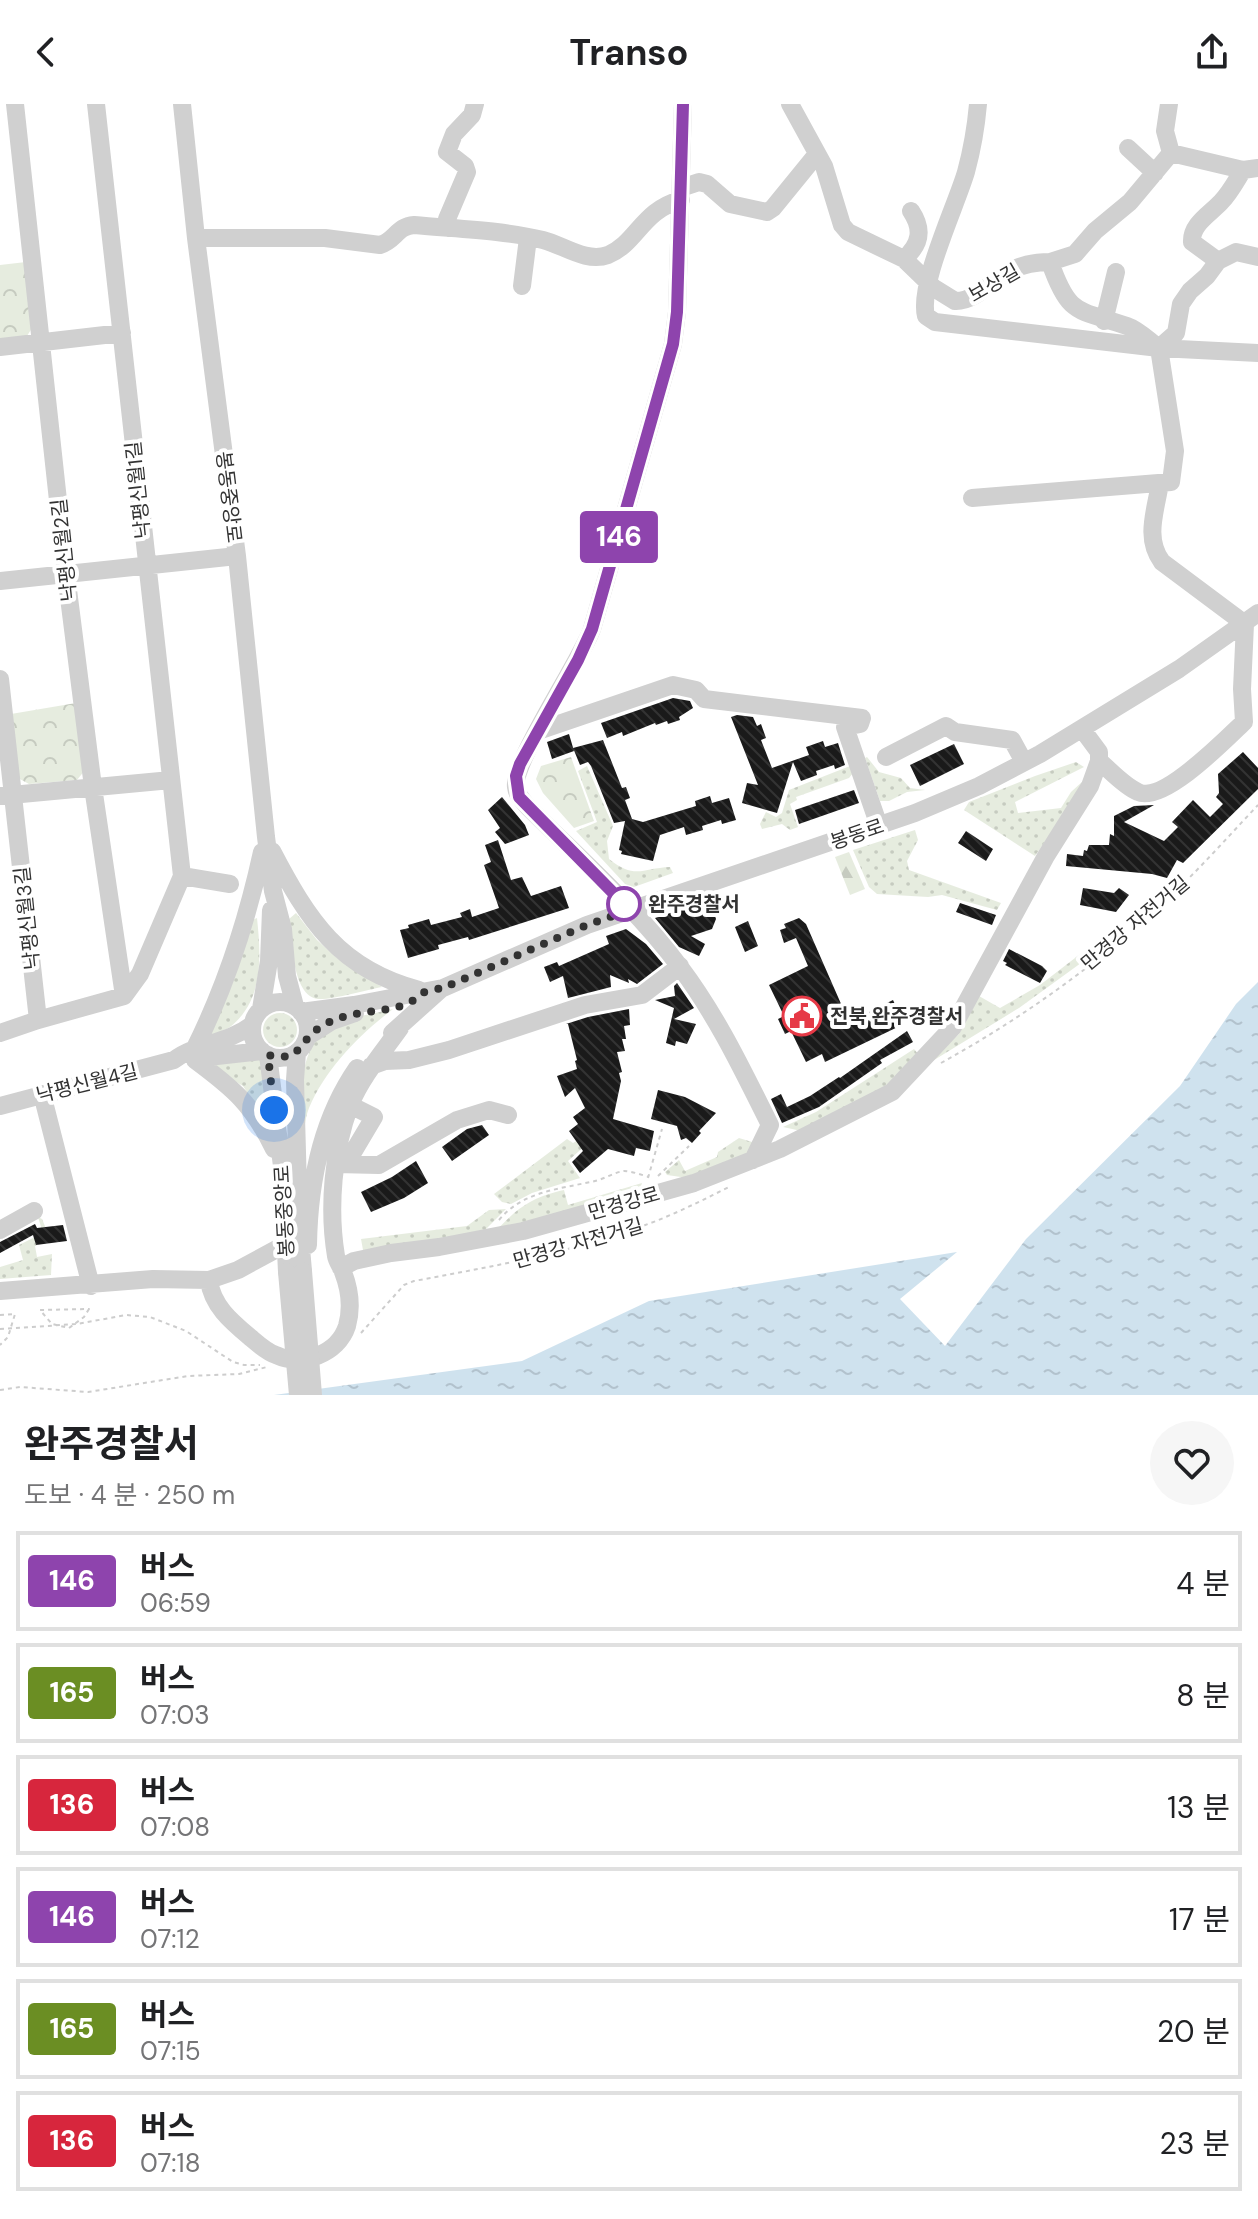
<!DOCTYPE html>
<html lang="ko">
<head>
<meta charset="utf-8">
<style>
	:root { --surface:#fff; --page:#f6f6f6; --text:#202124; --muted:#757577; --line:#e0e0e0 }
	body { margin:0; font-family:"DM Sans","Noto Sans KR",sans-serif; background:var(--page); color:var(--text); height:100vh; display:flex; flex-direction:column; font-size:30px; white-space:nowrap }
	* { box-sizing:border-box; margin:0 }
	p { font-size:26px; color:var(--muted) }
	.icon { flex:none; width:44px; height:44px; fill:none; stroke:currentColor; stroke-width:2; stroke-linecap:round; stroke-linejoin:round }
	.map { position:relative; height:1291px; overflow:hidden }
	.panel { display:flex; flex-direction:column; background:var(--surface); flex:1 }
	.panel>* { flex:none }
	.badge { padding:0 16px; border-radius:6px; font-size:28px; line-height:52px }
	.you { position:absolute; width:40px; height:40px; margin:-20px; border:6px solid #fff; border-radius:50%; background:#1a73e8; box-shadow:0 0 0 12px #1a73e833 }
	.map>.badge { position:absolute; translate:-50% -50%; box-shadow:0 0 0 4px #fff }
	.round { display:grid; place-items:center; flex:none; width:84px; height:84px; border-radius:42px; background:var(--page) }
	.summary { display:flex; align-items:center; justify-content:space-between; height:136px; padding:0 24px }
	h1 { font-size:38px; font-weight:700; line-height:60px }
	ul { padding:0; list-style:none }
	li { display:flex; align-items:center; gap:24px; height:100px; margin:0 16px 12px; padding:0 8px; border:4px solid var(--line); border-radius:0px }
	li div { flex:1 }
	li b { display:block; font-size:30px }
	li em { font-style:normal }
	li .badge { min-width:88px; font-weight:700; text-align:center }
	header { display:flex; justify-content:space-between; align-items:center; height:104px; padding:0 24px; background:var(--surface); font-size:36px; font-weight:700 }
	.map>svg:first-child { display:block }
</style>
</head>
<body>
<header><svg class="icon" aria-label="back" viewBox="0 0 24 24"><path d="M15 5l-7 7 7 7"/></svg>Transo<svg class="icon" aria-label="share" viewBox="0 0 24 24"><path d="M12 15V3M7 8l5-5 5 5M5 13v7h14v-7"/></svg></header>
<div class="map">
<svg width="1258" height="1291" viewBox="0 0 1258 1291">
	<defs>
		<pattern id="grass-dots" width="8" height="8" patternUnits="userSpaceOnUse" patternTransform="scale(2)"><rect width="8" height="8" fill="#e6ecdf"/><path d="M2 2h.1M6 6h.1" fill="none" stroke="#c6cbc0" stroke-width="1.8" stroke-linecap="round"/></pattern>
		<pattern id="forest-firs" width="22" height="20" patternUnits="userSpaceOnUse" patternTransform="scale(2)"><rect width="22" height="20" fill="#e6ecdf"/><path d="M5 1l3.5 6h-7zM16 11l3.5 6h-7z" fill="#c6cbc0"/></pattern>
		<pattern id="park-crowns" width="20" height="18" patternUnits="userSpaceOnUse" patternTransform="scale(2)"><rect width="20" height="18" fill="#e6ecdf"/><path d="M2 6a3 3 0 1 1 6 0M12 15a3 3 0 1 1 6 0" fill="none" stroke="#c6cbc0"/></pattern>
		<pattern id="water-ripples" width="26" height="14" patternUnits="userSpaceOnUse" patternTransform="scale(2)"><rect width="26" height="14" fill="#cfe2ee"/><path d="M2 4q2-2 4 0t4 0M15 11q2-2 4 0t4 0" fill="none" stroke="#b2c2cd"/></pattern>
		<pattern id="building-back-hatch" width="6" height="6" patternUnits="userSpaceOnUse" patternTransform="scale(2)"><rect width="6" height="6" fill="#1a1a1a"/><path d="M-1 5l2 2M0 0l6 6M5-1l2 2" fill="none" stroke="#333"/></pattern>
	</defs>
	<rect width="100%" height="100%" fill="#fff"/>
	<path fill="url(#grass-dots)" d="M867,653L879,668L901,674L910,684L925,686L907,688L889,697H880L865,654Z
		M1076,658L1084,663L1015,698L1018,709L1061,704L1071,688L1083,677L1082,684L1035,752L964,706L969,698L1035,672Z
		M587,662L613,722L607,737L609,755C635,776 643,764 670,763L673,769L634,783L625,780L576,727L597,718L578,667Z
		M850,662L853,669L849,674L796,693L797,696L790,700L798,723L790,726L782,720L762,725L760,720L766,708L776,713L782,709L789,686Z
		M915,726L918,736L907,757L909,766L1001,799L997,806L942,791L928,793L877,790L869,783L853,746Z
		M296,809L317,836L337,854L382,883C367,886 332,896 318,895C292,892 292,835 289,815Z
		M257,814C261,852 264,896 230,923C224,927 214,930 206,932L252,816Z
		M1088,844L1092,851L1019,904L926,961L959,930L979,892L1000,904L1040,881Z
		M393,905C359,931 326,964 309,1004C304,1016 304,1033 302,1047C301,1011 294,947 328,924C346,913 373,910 393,905Z
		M263 926a17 17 0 1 1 34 0a17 17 0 1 1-34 0Z
		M914,945L919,951L890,982L806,1028L783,1023L816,1008Z
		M215,955L261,956L266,1007L260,1008L243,982L213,964Z
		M598,1030L568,1057L580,1074L532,1089L511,1100L502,1098L494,1090L567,1035L573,1039L585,1032Z
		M739,1034L752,1038L755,1046L688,1074L667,1071L665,1068L679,1056L685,1067L717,1053L718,1048Z
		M642,1079L639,1088L497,1126C518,1103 533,1093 564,1086L568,1101Z
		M506,1105L481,1130L368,1149L363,1146L361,1135L467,1122L489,1106Z
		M38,1113L42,1115L50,1134L35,1142L37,1153L52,1150L51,1171L0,1175V1163L23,1156L19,1141L43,1129Z"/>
	<path fill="url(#forest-firs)" d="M849,748L865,785L850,791L835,753Z"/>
	<path fill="url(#park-crowns)" d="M26,158L32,224L27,232L0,235V161Z
		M76,599L85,666L77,676L29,680L18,674L11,610Z
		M571,653L594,717L574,724L543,689L536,675L541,662Z"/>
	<path fill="url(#water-ripples)" d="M1258,878V1291H274L522,1257L649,1197L957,1148L900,1195L945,1242L1026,1135L1180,982L1236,900Z"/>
	<path fill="url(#building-back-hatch)" d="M673,594L690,597L693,604L679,613L680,616L668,620L667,617L656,621L655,619L623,632L622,628L607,634L601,619Z
		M737,611L753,613L757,622L761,620L766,634L761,636L772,664L809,651L806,643L823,637L825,643L838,639L845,661L835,665L834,661L816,667L817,671L801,677L793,658L777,709L742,699L747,679L758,681L731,613Z
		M569,630L574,647L552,655L547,638Z
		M603,636L622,684L626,683L630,694L625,696L632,715L643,718L696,702L695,697L710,692L712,699L729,694L736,716L722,720L721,716L702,722L703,726L686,731L684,723L660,731L653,757L621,750L622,747L619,746L625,717L614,719L591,662L588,658L580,661L573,644Z
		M954,640L964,660L920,682L910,661Z
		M1243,648L1258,664V685L1183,759L1177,756L1167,774L1152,770L1066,762L1067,750L1083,752L1084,746L1087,747L1089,741H1109L1110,730L1114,732V712L1134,702L1154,701L1124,718L1164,737L1178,723L1172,718L1193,696L1210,713L1223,700L1216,693L1219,689L1218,670Z
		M854,686L859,699L799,720L795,706Z
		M502,693L525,721L529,731L505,740L495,728L500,724L488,706Z
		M966,727L993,745L986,757L958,739Z
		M498,736L511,776L522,773L531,792L561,782L569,804L469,836L468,833L438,841L439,845L408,854L400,826L409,824L408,821L429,815L431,821L462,813L460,809L470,805L472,813L499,804L484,761L491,758L485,741Z
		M1083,784L1114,789L1119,784L1129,791L1116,808L1080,801Z
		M710,796L716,815L712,825L691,832L705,840L699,852L679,843L655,814Z
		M960,799L996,811L992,821L956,808Z
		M799,814L806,820L849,918L893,896L904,920L825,958L822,950L806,958L791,927L785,930L778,915L784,912L769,881L808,862L796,834L784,839L780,826L786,824L784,820Z
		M748,817L758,842L745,848L735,823Z
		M626,825L646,840L663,860L637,880L628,875L629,879L610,871L611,883L568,894L563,872L550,878L544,863L557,858L559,862L609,840L606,832Z
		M1009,845L1042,862L1047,867L1040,879L1005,861L1007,859L1003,857Z
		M677,879L694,904L674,915L696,920L687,940L676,937L675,942L666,939L674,904L655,896L675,892L674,882Z
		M629,905L630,921L624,922L626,935H622L625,947L617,948L622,968L619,969L621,977L613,1015L654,1027L650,1047L636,1044L634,1052L608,1045L580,1069L572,1058L583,1047L569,1027L578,1020L573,1013L585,1004L575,984L565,993L557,972L577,965L575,957L577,956L568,920H566L588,913Z
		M907,927L913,938L880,956L882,959L819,1003L782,1019L771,995L781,990L787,1003L810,992L839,973L840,974Z
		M658,986L685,993L716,1009L699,1027L701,1029L692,1039L686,1034L681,1036L677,1022L651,1015Z
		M482,1021L489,1031L452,1057L442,1043L467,1025Z
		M416,1057L428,1079L404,1094L371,1108L361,1088L392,1073Z
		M35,1120L37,1124L63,1121L67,1137L36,1141L33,1131L0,1149V1138Z"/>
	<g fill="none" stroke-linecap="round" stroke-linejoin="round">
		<path stroke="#cdcdcd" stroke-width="2" stroke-dasharray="4 4" stroke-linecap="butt" d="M941,959C1019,916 1095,862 1160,802C1195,770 1226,735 1258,701
			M658,1072L689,1042
			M648,1074L662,1025
			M499,1116C523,1087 560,1085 595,1077C604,1075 615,1068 624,1067C631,1067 642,1071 649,1073
			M89,1205L84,1213L69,1224L52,1220L40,1206Z
			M0,1211L15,1210L8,1233L0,1241
			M0,1225L77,1220L126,1211L150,1213L186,1227L233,1258L244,1261H260
			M361,1229L404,1181L414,1177C496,1162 578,1147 656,1117C681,1107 705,1095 729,1083
			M0,1286L20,1283L88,1288L188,1272L239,1270L267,1263"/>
		<path stroke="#d0d0d0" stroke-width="18" d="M15,0L66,470L93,683L124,892
			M96,0L182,772L140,870L124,892
			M182,0L196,134L237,452L266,733L273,787L283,825L287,872L295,902
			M683,0L677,208L673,240L592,525C580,558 512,658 516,683C517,692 523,697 529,704C580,755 637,805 680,863C717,912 743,967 770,1021L753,1056
			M790,0L824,62L842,121L848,128L904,155L934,184L955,197C975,198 994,175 1012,166C1024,160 1036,158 1050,158C1069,213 1078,205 1127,222C1139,226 1149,237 1159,244L1176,229L1181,200L1190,187L1207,172L1218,157L1236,148L1258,153
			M978,0C976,23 972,46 966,68C956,102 918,181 926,212L935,218L1159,244L1258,249
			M1169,0L1165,27L1171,49L1243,66L1258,64
			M1128,44L1155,69
			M681,84L699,78L707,80L730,100L767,108L773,104L817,50
			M448,124L447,115L467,68L465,62L447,48L454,30L472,11L475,0
			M196,134H325L380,141C395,137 397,122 414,121C455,125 503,126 543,136C563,141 586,159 608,151C637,139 642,106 681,96
			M904,155C921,140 923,125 911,107
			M1218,157L1192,138C1191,120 1210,110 1221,98C1230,89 1236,77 1243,66
			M1050,158L1075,150L1095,127L1130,98L1171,49
			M522,182L528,134
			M1104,217L1116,168
			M0,243L122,229
			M972,394L1171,378L1175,347L1159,244
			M0,477L237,452
			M0,575L38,916L124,892
			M538,627L673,581L696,586L704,595L862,614L860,620L845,623L879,722
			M886,653L946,622L955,628L1012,636L1024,658
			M1099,657C1111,667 1124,682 1138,688C1163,700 1226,635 1244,618L1242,585L1245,520L1162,458C1144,434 1156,406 1160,379
			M0,692L171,676
			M272,747C308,816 339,865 419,886
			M182,772L230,780
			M252 926a28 28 0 1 1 56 0a28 28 0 1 1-56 0Z
			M261,905L269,857L271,806
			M301,908L354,901L443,884L587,821L915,709L979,682L1040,650L1179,565L1258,509
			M0,929L38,916
			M392,929L441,885
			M307,933L332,917L355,909
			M194,946C226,882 247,817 262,748
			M297,948L295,976L299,1121L303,1167
			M268,951L282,1062L287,1168
			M208,953L262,947
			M195,956C234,985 252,1000 274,1045
			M371,962L385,957L409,956L449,946L585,901L642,891L680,862
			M42,990L91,1182
			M350,1001L374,1013L352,1050
			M0,1002L174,956C196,939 227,940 252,921
			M336,1060L379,1061L457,1016L489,1006L508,1011
			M0,1126L34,1107
			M308,1141C309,1078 321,1016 357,964
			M341,1164L354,1157L391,1149L439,1143L523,1127L694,1079L780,1045L892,988L953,923L1046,752L1090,682L1099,657V648L1082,625
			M209,1176C212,1202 232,1218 251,1234C258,1240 267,1248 276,1251C302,1263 338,1250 347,1222C352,1204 350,1186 343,1168C341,1162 337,1158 336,1152C328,1104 333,1046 350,1001C362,972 383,948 400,924
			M0,1187L153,1175L209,1176L238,1166L286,1140"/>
		<path stroke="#d0d0d0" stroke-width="18" d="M303,1167L313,1291
			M287,1168L298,1291"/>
	</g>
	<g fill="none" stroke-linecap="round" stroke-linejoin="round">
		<defs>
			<path id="line" d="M630,806L519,693L516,672L520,660L578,556L592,525L673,240L677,208L683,0"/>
		</defs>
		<use href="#line" stroke="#fff" stroke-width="18"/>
		<use href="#line" stroke="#8e44ad" stroke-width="12"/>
		<path stroke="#333" stroke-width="8" stroke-dasharray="0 14.4" d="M274,1006L268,951C301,959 298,938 319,924C349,904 381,911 409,899C415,896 419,890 425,888C430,885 438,885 443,884L587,821L630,806L624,800"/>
	</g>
	<defs>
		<symbol id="civic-ring" viewBox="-11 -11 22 22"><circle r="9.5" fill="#fff" stroke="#e63946" stroke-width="1.5"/><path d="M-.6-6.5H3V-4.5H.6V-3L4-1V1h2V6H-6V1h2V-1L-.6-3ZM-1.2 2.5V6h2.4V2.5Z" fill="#e63946"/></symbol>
	</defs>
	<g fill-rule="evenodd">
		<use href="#civic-ring" x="780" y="890" width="44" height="44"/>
	</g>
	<circle fill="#fff" stroke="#8e44ad" stroke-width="4" cx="624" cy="800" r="16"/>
	<g text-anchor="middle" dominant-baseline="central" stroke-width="8" stroke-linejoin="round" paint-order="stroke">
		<g font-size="20" fill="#333" stroke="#fff">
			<text transform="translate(994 179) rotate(-30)">보상길</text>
			<text transform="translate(138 386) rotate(-96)">낙평신월1길</text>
			<text transform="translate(229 393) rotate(83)">봉동중앙로</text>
			<text transform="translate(64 446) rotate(-96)">낙평신월2길</text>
			<text transform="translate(857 730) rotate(-19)">봉동로</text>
			<text transform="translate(27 814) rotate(-96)">낙평신월3길</text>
			<text transform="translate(1135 819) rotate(-40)">만경강 자전거길</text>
			<text transform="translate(87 979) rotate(-14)">낙평신월4길</text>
			<text transform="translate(624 1099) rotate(-16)">만경강로</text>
			<text transform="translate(284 1107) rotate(-93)">봉동중앙로</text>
			<text transform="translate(578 1139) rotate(-16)">만경강 자전거길</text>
		</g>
		<g font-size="20" font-weight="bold" fill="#333" stroke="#fff" text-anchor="start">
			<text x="648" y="800">완주경찰서</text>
		</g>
		<g font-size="20" font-weight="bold" fill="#333" stroke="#fff" text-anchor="start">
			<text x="830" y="912">전북 완주경찰서</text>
		</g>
	</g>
</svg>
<div class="you" style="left:274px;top:1006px"></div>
<b class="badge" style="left:619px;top:433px;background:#8e44ad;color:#fff">146</b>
</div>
<section class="panel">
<div class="summary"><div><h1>완주경찰서</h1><p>도보 · 4 분 · 250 m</p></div><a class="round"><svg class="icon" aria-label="heart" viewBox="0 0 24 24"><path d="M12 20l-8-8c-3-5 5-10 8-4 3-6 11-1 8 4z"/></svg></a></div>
<ul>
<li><span class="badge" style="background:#8e44ad;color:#fff">146</span><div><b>버스</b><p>06:59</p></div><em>4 분</em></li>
<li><span class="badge" style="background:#6b8e23;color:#fff">165</span><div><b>버스</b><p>07:03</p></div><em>8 분</em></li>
<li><span class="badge" style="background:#d7263d;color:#fff">136</span><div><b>버스</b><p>07:08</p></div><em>13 분</em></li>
<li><span class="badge" style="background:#8e44ad;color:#fff">146</span><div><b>버스</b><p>07:12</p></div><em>17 분</em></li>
<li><span class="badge" style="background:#6b8e23;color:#fff">165</span><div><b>버스</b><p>07:15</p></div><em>20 분</em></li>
<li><span class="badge" style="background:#d7263d;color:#fff">136</span><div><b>버스</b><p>07:18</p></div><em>23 분</em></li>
</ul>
</section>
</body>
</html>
